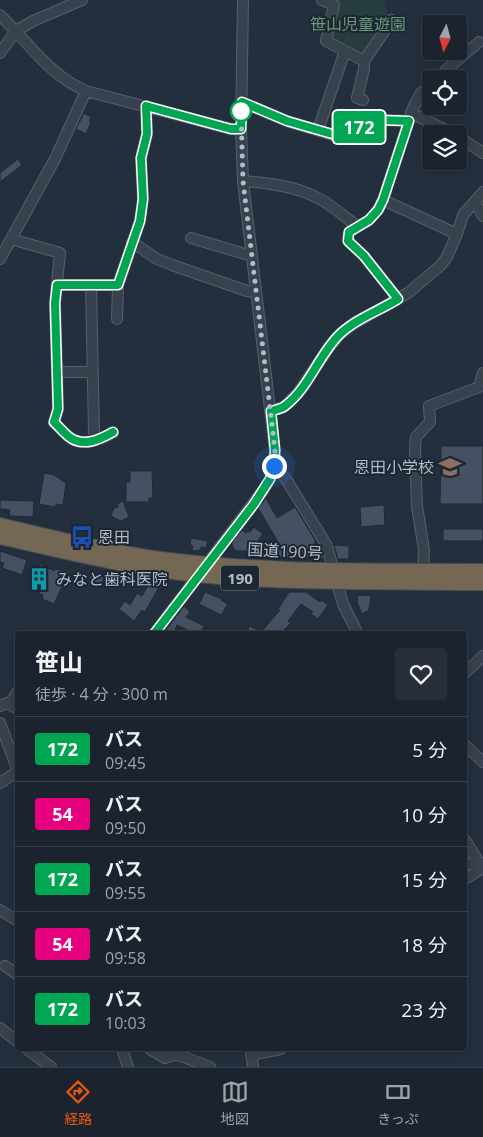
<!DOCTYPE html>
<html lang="ja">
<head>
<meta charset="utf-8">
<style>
	:root { --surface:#1b232e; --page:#282f3a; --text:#f1f3f6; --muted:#a0a4aa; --line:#39404a; --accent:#ea580c }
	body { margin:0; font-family:"Open Sans","Noto Sans JP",sans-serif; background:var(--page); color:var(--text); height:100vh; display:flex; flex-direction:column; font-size:19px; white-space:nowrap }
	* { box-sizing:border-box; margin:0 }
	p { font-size:16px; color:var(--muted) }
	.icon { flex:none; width:28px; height:28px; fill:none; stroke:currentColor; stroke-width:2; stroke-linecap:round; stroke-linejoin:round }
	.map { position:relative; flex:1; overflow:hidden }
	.drawer { position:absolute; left:15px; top:631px; width:452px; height:420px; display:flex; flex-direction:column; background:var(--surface); border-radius:5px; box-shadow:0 2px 12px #0003,0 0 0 1px var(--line) }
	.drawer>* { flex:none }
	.badge { padding:0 10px; border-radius:4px; font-size:18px; line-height:32px }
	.needle { width:32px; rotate:186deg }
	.fabs { position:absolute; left:422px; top:15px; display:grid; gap:10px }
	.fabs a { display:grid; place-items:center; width:45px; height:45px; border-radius:5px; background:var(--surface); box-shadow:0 2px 12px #0003,0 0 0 1px var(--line); font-size:25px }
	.you { position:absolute; width:25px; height:25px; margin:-12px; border:4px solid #fff; border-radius:50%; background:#1a73e8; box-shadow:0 0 0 8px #1a73e833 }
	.map>.badge { position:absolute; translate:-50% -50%; box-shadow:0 0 0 2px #fff }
	.round { display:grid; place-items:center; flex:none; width:52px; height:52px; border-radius:5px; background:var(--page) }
	.headline { display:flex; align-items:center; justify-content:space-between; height:85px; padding:0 20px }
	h1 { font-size:24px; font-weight:700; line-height:38px }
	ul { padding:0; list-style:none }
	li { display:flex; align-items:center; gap:15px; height:65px; padding:0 20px; border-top:1px solid var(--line) }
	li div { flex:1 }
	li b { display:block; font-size:19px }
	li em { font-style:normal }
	li .badge { min-width:55px; font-weight:700; text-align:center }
	.tabs { display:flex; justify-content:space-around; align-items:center; height:70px; border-top:1px solid var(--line); background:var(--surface); font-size:14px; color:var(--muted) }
	.tabs a { display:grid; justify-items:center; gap:2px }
	.tabs .current { color:var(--accent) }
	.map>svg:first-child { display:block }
</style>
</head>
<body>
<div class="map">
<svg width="483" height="1067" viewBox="0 0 483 1067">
	<rect width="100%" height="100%" fill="#242f3e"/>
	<path fill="#263c3f" d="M325,0H384L389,19L364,55L331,40L338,6Z"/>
	<path fill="#455162" stroke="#1f2835" d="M84,113L91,117L89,121L91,122L86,134L76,129Z
		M18,159L22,165L0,182V173Z
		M441,446H483V504H440Z
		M130,471H152L153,498H149V502H126V482H130Z
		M44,473L54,475L66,483L63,505L56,504V507L39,504Z
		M266,498L277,518L295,507L315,540V545L319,546L318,552L322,553L324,559L271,557V551H236L232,546V542L242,530L246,533L248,531L250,532L254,527L263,534L256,543L276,544L281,547L258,508Z
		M0,500L34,501L33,517L9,516L10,510L0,509Z
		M123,501L129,517L121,521L111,516L114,508L118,507L117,504Z
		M384,505L385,525L361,527L360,507Z
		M443,529H483V541H443Z
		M191,538L208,541L206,548L201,547V550L192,551L193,546L190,545Z
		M334,545L349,546V559H338Z
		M0,551L27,560L22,575L2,568L4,563L0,562Z
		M40,564L54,571L55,569L69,571L54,604L42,599L43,595L30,589Z
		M90,574L104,577L101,588L88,585Z
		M150,582L159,587L145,612L142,610L134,621L119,609L125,601L130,605L137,593L142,596Z
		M205,592L222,599L221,600L228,604L221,615L199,604Z
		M289,592H306L320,602L321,600L328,605L318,619L311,614L313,612L301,604L288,621L291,623L284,630L287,634H247L249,626L262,631L280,610L278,609Z
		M358,595L371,596L369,610L362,614L357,602Z
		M184,606L190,612L186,617L204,626L201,634H188L189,631L177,625L175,631L181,634H163Z"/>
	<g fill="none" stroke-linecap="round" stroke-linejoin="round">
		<defs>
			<path id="minor" d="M322,0L334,5L326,41L364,61L392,20
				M0,15C27,41 51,77 86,91L231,129H241
				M0,53L16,31L33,21L82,0
				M438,79L447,69L479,42
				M363,100L357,98L364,69V61
				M242,102L287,121L339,137L344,128H366L380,120L409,121
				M411,113L454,134
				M318,130L345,51
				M459,137L483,153
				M243,181C268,183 295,186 318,198C332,205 345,217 358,227
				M383,200L457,234
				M475,202L483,216
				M191,238L245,254L251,253
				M11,239L60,253L55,303L58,409L54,423C60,427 63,432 68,436C82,448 99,440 113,433
				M132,242L157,259L172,265L247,291L255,292
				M0,259L55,159L86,91
				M57,285H118
				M91,285L94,433
				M398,299L364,256L348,241L349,232L369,220L378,210L383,200L413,108L421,93L431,85
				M117,319L118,285L140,221L143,199L141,158L147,134L146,106
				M58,372H93
				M271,411L284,407L298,393L330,346L340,334L355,323L408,293L440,266L447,257L457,234L463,215L483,192
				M274,466L286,479L327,546L343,604L358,634
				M423,571L424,550L417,506L415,449L416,437L430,422L429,406L479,387L483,373
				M154,634L264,489L270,479L274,466L275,451L243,181L241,129L243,0
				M465,673L483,656
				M10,704L18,691
				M0,706L7,703L18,709
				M0,723L18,771
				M465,745L483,762
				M0,783L18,771
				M465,840L480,864
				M465,864L483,863
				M465,879L483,868
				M0,910L18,921
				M5,966L18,975
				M0,1028L18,1042
				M27,1049L51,1067
				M122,1049L128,1067
				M150,1049L165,1058L174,1055L181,1056L210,1067
				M251,1050L253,1067
				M251,1055L281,1049"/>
			<path id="highway" d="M0,525C50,537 101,550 153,558C262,573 373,570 483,571
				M0,537C66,552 131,568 198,575C292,584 388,582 483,583"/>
		</defs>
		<use href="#minor" stroke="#565f6c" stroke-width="12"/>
		<use href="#highway" stroke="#434c59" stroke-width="16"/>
		<use href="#minor" stroke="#38414e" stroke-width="10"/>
		<use href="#highway" stroke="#746855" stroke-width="14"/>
	</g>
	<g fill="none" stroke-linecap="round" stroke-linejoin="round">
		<defs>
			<path id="line" d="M113,432C99,440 82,448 68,436C63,432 59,427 54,422L58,409L55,303L57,285H118L140,221L143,199L141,158L147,134L146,106L231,129H241L242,102L287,121L339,136L344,128H366L380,120L409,121L383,200L378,210L369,220L349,232L348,241L364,256L398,299C379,311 355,319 339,335C318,356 309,388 285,406C281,409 275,410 271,411L275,450L274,466L270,479L254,504L154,634"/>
		</defs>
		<use href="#line" stroke="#fff" stroke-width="11"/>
		<use href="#line" stroke="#00a651" stroke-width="8"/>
		<path stroke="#b4bcc9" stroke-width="5" stroke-dasharray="0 9" d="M241,111L243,181L275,450L274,466"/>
	</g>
	<defs>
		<symbol id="school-bare" viewBox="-9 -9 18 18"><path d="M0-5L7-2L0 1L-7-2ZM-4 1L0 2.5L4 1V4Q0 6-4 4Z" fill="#8d6e63" stroke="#1d2633" stroke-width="2.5" paint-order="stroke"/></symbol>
		<symbol id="bus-bare" viewBox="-9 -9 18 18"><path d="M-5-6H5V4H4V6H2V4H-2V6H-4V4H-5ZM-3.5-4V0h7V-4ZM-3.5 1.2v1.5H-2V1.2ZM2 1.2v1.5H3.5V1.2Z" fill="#1a4fb4" stroke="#1d2633" stroke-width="2.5" paint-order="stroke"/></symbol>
		<symbol id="building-bare" viewBox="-9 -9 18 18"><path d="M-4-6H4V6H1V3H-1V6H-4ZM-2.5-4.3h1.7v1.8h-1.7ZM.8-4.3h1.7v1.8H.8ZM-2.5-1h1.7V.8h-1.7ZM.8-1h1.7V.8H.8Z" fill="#0f9aa8" stroke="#1d2633" stroke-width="2.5" paint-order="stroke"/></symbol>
	</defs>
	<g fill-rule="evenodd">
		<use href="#school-bare" x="434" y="451" width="32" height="32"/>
		<use href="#bus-bare" x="66" y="521" width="32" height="32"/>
		<use href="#building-bare" x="23" y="563" width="32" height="32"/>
	</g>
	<circle fill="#fff" stroke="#00a651" stroke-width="2.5" cx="241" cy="111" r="10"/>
	<g text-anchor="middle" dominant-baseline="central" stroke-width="4" stroke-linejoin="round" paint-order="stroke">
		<rect fill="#1d2633" stroke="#878f9c" stroke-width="1" x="221" y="565.5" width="38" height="25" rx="4"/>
		<g font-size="15" font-weight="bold" fill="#b4bcc9">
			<text x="240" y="578">190</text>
		</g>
		<g font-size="16" fill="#6b9a76" stroke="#1d2633">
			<text x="358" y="24">笹山児童遊園</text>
		</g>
		<g font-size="16" fill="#b4bcc9" stroke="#1d2633" text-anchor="start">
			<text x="434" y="467" text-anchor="end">恩田小学校</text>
			<text x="98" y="537">恩田</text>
			<text x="56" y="579">みなと歯科医院</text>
		</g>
		<g font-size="16" fill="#b4bcc9" stroke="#1d2633">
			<text transform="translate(285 551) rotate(3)">国道190号</text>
		</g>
	</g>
</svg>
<div class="fabs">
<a><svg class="needle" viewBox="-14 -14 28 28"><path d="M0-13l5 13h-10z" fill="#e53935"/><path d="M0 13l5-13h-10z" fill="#a0a4aa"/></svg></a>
<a><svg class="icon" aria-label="locate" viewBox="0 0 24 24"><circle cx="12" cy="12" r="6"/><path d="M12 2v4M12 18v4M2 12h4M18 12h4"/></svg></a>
<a><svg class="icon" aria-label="layers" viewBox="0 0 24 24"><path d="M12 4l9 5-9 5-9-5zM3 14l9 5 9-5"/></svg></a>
</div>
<div class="you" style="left:274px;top:466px"></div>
<b class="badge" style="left:359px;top:127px;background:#00a651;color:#fff">172</b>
<section class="drawer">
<div class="headline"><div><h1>笹山</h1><p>徒歩 · 4 分 · 300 m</p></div><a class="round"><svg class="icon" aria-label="heart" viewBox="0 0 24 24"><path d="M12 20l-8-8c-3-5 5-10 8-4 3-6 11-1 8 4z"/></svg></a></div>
<ul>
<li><span class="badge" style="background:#00a651;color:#fff">172</span><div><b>バス</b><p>09:45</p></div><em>5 分</em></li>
<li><span class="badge" style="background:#e6007e;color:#fff">54</span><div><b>バス</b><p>09:50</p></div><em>10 分</em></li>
<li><span class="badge" style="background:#00a651;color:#fff">172</span><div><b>バス</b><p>09:55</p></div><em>15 分</em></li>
<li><span class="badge" style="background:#e6007e;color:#fff">54</span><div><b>バス</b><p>09:58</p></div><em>18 分</em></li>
<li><span class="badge" style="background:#00a651;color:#fff">172</span><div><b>バス</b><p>10:03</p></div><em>23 分</em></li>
</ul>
</section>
</div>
<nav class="tabs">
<a class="current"><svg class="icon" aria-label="directions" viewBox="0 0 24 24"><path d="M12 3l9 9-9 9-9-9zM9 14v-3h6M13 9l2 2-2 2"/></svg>経路</a>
<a><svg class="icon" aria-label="map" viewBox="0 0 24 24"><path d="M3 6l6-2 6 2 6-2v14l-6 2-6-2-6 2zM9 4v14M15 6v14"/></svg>地図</a>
<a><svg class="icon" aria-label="tickets" viewBox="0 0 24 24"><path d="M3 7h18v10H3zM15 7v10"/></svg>きっぷ</a>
</nav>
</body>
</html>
